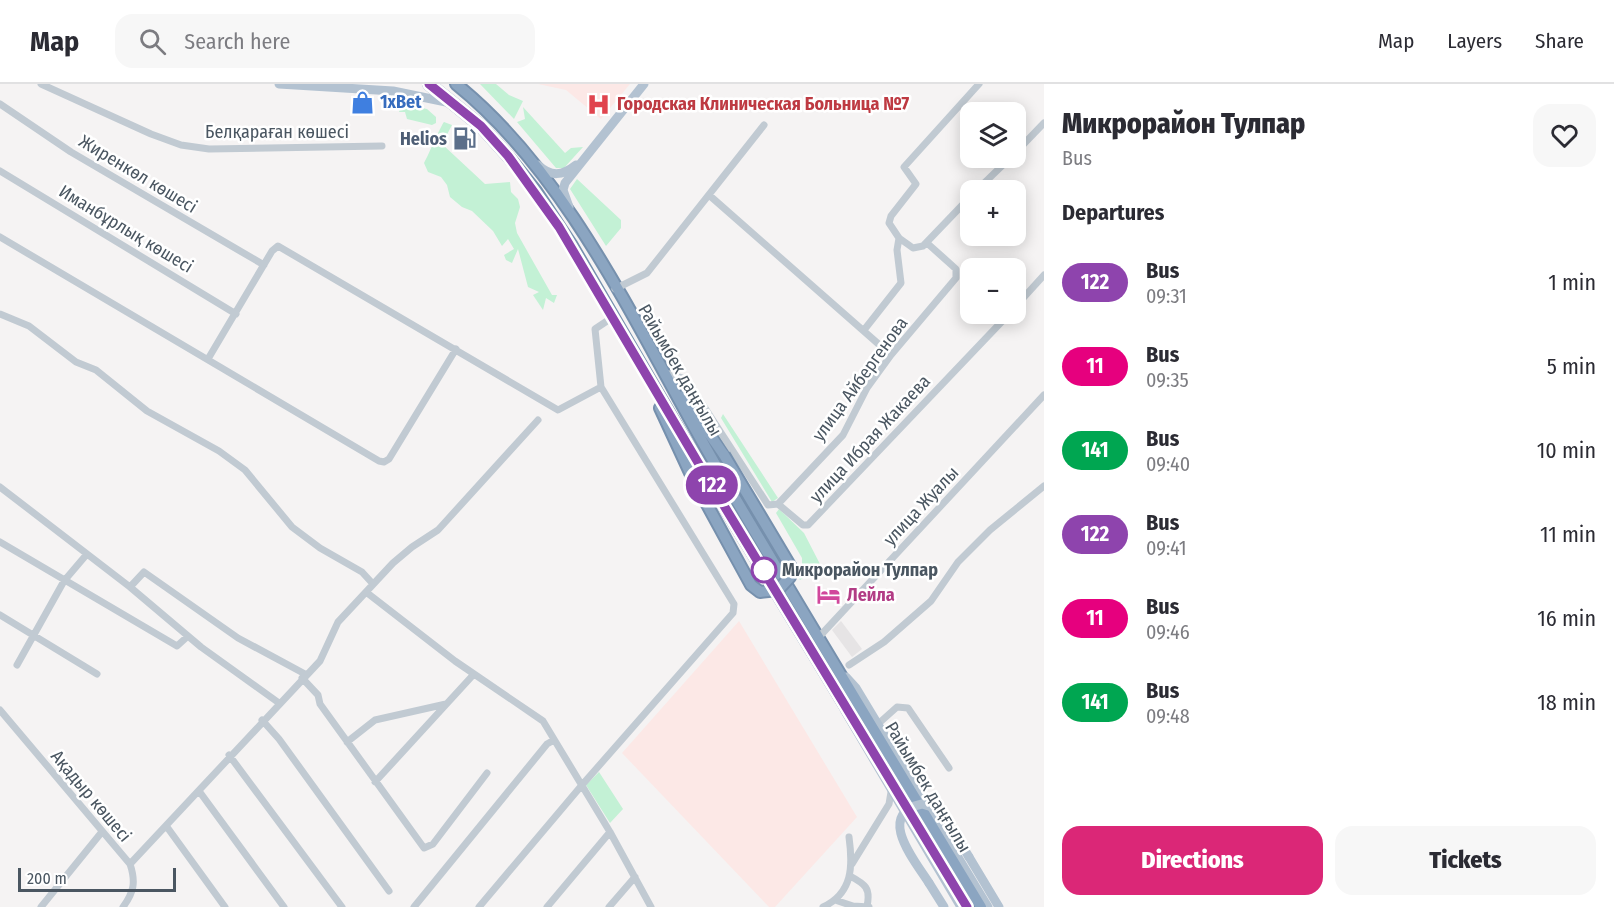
<!DOCTYPE html>
<html lang="en">
<head>
<meta charset="utf-8">
<style>
	:root { --surface:#fff; --page:#f7f7f7; --text:#2b2b33; --muted:#7c7c81; --line:#e1e1e2; --accent:#db2777 }
	body { margin:0; font-family:"Fira Sans Condensed",sans-serif; background:var(--page); color:var(--text); height:100vh; display:flex; flex-direction:column; font-size:22px; white-space:nowrap }
	* { box-sizing:border-box; margin:0 }
	p { font-size:20px; color:var(--muted) }
	.icon { flex:none; width:33px; height:33px; fill:none; stroke:currentColor; stroke-width:2; stroke-linecap:round; stroke-linejoin:round }
	.map { position:relative; flex:1; overflow:hidden }
	.drawer { display:flex; flex-direction:column; background:var(--surface); width:570px }
	.drawer>* { flex:none }
	.badge { padding:0 12px; border-radius:20px; font-size:21px; line-height:39px }
	.fabs { position:absolute; left:960px; top:18px; display:grid; gap:12px }
	.fabs a { display:grid; place-items:center; width:66px; height:66px; border-radius:12px; background:var(--surface); box-shadow:0 3px 15px #0003; font-size:30px }
	.scale { position:absolute; left:18px; bottom:15px; width:158px; box-sizing:border-box; padding-left:6px; border:3px solid #4a5661; border-top:0; font-size:16px; line-height:21px; white-space:nowrap; color:#4a5661; -webkit-text-stroke:4px #fff; paint-order:stroke }
	.map>.badge { position:absolute; translate:-50% -50%; box-shadow:0 0 0 3px #fff }
	h2 { padding:0 18px; font-size:22px; line-height:54px }
	.round { display:grid; place-items:center; flex:none; width:63px; height:63px; border-radius:18px; background:var(--page) }
	.head { display:flex; align-items:center; justify-content:space-between; height:102px; padding:0 18px }
	h1 { font-size:28px; font-weight:800; line-height:45px }
	.cta { display:flex; gap:12px; margin-top:auto; padding:12px 18px }
	.cta a { flex:1; height:69px; border-radius:18px; background:var(--accent); color:#fff; font-size:24px; font-weight:800; line-height:69px; text-align:center }
	.cta a+a { background:var(--page); color:var(--text) }
	ul { padding:0; list-style:none }
	li { display:flex; align-items:center; gap:18px; height:84px; padding:0 18px }
	li div { flex:1 }
	li b { display:block; font-size:22px }
	li em { font-style:normal }
	li .badge { min-width:66px; font-weight:700; text-align:center }
	header { display:flex; align-items:center; gap:36px; box-sizing:border-box; height:84px; padding:0 30px; background:var(--surface); border-bottom:2px solid var(--line) }
	header strong { font-size:28px }
	nav { display:flex; gap:33px; margin-inline-start:auto; font-size:21px }
	.search { width:420px; height:54px; background:var(--page); display:flex; align-items:center; gap:15px; box-sizing:border-box; padding:0 21px; border-radius:18px; color:var(--muted); font-size:22px }
	main { display:flex; flex:1; min-height:0 }
	.map>svg:first-child { display:block }
</style>
</head>
<body>
<header>
<strong>Map</strong>
<div class="search"><svg class="icon" aria-label="search" viewBox="0 0 24 24"><circle cx="10" cy="10" r="6"/><path d="M15 15l6 6"/></svg>Search here</div>
<nav><a>Map</a><a>Layers</a><a>Share</a></nav>
</header>
<main>
<div class="map">
<svg width="1044" height="823" viewBox="0 0 1044 823">
	<rect width="100%" height="100%" fill="#f5f3f3"/>
	<path fill="#e6e4e5" d="M841,537L862,565L852,573L832,546Z"/>
	<path fill="#fce8e6" d="M538,0H630L601,35L566,6Z
		M739,537L857,733L775,823H769L622,669Z"/>
	<path fill="#c3f1d5" d="M480,0H496L509,11L523,17L514,35Z
		M411,18L413,22L427,25L436,33V39L432,41L407,35L405,28H399L401,22Z
		M523,23L565,69L571,64L583,63L564,84H556L517,38L525,35Z
		M444,38L452,41L442,60L485,100L510,98L511,108L518,115L520,123L515,139L517,149L552,211H557L554,219L546,214L543,226L533,211L539,208L528,203L518,165L512,179L506,176L504,171L514,165L508,155L502,162L493,147L472,127L462,123L450,113L447,101L441,93L428,88L424,79C429,70 441,41 444,38Z
		M577,95L621,136V144L606,162L570,105Z
		M723,330L778,414L772,418L721,334Z
		M779,425L804,449L821,482L800,496L796,489L802,483V474L776,429Z
		M599,688L623,725L610,739L586,701Z"/>
	<g fill="none" stroke-linecap="round" stroke-linejoin="round">
		<defs>
			<path id="highway" d="M429,0L481,42L508,72L536,107L571,160L703,387L967,823
				M456,0C572,93 641,253 715,380C802,528 892,676 981,823
				M683,312L724,371
				M660,324L692,393"/>
		</defs>
		<use href="#highway" stroke="#7690ad" stroke-width="14"/>
		<path stroke="#c1cad2" stroke-width="7" d="M41,0L151,50L181,61L209,65L382,62
			M0,20L71,68L264,181
			M1016,68L1044,39
			M0,87L236,230
			M977,106L1010,74
			M709,111L891,271
			M970,113L923,162L913,164L899,154L889,139L891,132L916,100L904,83L979,0
			M0,153L379,377L384,378L389,375L456,265
			M615,205L647,189L764,41
			M1016,222L1044,191
			M0,230L29,242L76,278L96,286L147,327L219,367L245,386L292,443L320,464L362,488L373,500
			M864,246L901,199L897,166L899,154
			M208,275L272,167L278,162L558,326L601,303
			M666,289L686,295L768,421L778,420L803,441H808L1009,230
			M0,403L130,503L201,563L279,619
			M778,420L843,351L867,304L891,271L956,194V185L927,159
			M0,458L177,562L188,552
			M130,503L144,488L238,554L305,590
			M366,508L455,577L543,637L610,748L651,823
			M0,531L97,590
			M819,553L1044,311
			M17,581L64,497L87,470
			M849,581L884,558L931,517L958,478L990,446L1044,402
			M302,594L318,611L320,620L424,764L433,760L487,689
			M0,626L130,780C136,798 134,808 123,823
			M262,636L279,655L389,807
			M878,640L897,623L908,624L949,684
			M347,658L375,636L446,620
			M229,671L342,823
			M375,698L474,590
			M199,707L284,823
			M167,743L225,823
			M130,780L320,577L338,538L393,479L412,463L438,446L538,336
			M852,780L889,720L891,708
			M850,792C865,800 871,804 867,822
			M835,816L853,822L869,823
			M41,823L101,749
			M414,823L547,660L554,656
			M479,823L582,701L733,529L734,520L601,303L595,245L613,233
			M547,823L610,748
			M609,823L635,793
			M823,823C853,809 853,782 849,753"/>
		<path stroke="#b3c2d1" stroke-width="9" d="M279,0L393,7L451,19
			M538,81C551,93 562,92 576,81
			M569,123L563,106L565,99L644,0
			M846,593L856,604L988,823
			M845,627L961,823
			M969,773L999,823
			M929,799L944,823"/>
		<use href="#highway" stroke="#8ba5c1" stroke-width="10"/>
		<defs>
			<path id="highway-bridge" d="M692,393L751,501L760,508L778,506L790,493L791,483L724,371"/>
		</defs>
		<use href="#highway-bridge" stroke="#7690ad" stroke-width="14" stroke-linecap="butt"/>
		<path stroke="#b3c2d1" stroke-width="9" d="M929,799C915,777 875,730 922,720L939,725L969,773"/>
		<use href="#highway-bridge" stroke="#8ba5c1" stroke-width="10"/>
	</g>
	<g fill="none" stroke-linecap="round" stroke-linejoin="round">
		<defs>
			<path id="line" d="M429,0L481,42L508,72L559,143L703,387L967,823"/>
		</defs>
		<use href="#line" stroke="#fff" stroke-width="14"/>
		<use href="#line" stroke="#8e44ad" stroke-width="9"/>
	</g>
	<defs>
		<symbol id="shop-bare" viewBox="-9 -9 18 18"><path d="M-5-2.5h2.3a2.7 3.5 0 0 1 5.4 0H5L5.5 6h-11ZM-1.5-2.5h3a1.5 2.3 0 0 0-3 0Z" fill="#3f7fe0" stroke="#fff" stroke-width="2.5" paint-order="stroke"/></symbol>
		<symbol id="hospital-bare" viewBox="-9 -9 18 18"><path d="M-5-5h3v3.5h4V-5h3V5h-3V1.5h-4V5h-3Z" fill="#e0444e" stroke="#fff" stroke-width="2.5" paint-order="stroke"/></symbol>
		<symbol id="fuel-bare" viewBox="-9 -9 18 18"><path d="M-5.5-6h7V0h2V4h1.3V-2.5L3-4.5l.8-.8L6-3V5H2.5V1h-1V6h-7ZM-4.2-4.7v3.2H.2V-4.7Z" fill="#5c6f8a" stroke="#fff" stroke-width="2.5" paint-order="stroke"/></symbol>
		<symbol id="hotel-bare" viewBox="-9 -9 18 18"><path d="M-6-4.5h1.5V1H6V5H4.5V3h-9V5H-6ZM-4 0a1.8 1.8 0 1 1 3.6 0ZM.5 0V-2.5h3Q6-2.5 6 0Z" fill="#d1479c" stroke="#fff" stroke-width="2.5" paint-order="stroke"/></symbol>
	</defs>
	<g fill-rule="evenodd">
		<use href="#shop-bare" x="346" y="2" width="33" height="33"/>
		<use href="#hospital-bare" x="582" y="4" width="33" height="33"/>
		<use href="#fuel-bare" x="448" y="38" width="33" height="33"/>
		<use href="#hotel-bare" x="812" y="494" width="33" height="33"/>
	</g>
	<circle fill="#fff" stroke="#8e44ad" stroke-width="3" cx="764" cy="486" r="12"/>
	<g text-anchor="middle" dominant-baseline="central" stroke-width="5" stroke-linejoin="round" paint-order="stroke">
		<g font-size="18" font-weight="bold" fill="#366cbe" stroke="#fff" text-anchor="start">
			<text x="380" y="18">1xBet</text>
		</g>
		<g font-size="18" font-weight="bold" fill="#be3a42" stroke="#fff" text-anchor="start">
			<text x="617" y="20">Городская Клиническая Больница №7</text>
		</g>
		<g font-size="18" fill="#4a5661" stroke="#fff">
			<text x="277" y="48">Белқараған көшесі</text>
			<text transform="translate(138 90) rotate(31)">Жиренкөл көшесі</text>
			<text transform="translate(126 145) rotate(31)">Иманбұрлық көшесі</text>
			<text transform="translate(680 286) rotate(60)">Райымбек даңғылы</text>
			<text transform="translate(860 295) rotate(-54)">улица Айбергенова</text>
			<text transform="translate(870 355) rotate(-47)">улица Ибрая Жакаева</text>
			<text transform="translate(921 422) rotate(-47)">улица Жуалы</text>
			<text transform="translate(928 703) rotate(59)">Райымбек даңғылы</text>
			<text transform="translate(91 712) rotate(50)">Ақадыр көшесі</text>
		</g>
		<g font-size="18" font-weight="bold" fill="#4e5e75" stroke="#fff" text-anchor="end">
			<text x="447" y="55">Helios</text>
		</g>
		<g font-size="18" font-weight="bold" fill="#4a5661" stroke="#fff" text-anchor="start">
			<text x="782" y="486">Микрорайон Тулпар</text>
		</g>
		<g font-size="18" font-weight="bold" fill="#b23c85" stroke="#fff" text-anchor="start">
			<text x="847" y="511">Лейла</text>
		</g>
	</g>
</svg>
<div class="fabs">
<a><svg class="icon" aria-label="layers" viewBox="0 0 24 24"><path d="M12 4l9 5-9 5-9-5zM3 14l9 5 9-5"/></svg></a>
<a>+</a>
<a>−</a>
</div>
<div class="scale">200 m</div>
<b class="badge" style="left:712px;top:401px;background:#8e44ad;color:#fff">122</b>
</div>
<section class="drawer">
<div class="head"><div><h1>Микрорайон Тулпар</h1><p>Bus</p></div><a class="round"><svg class="icon" aria-label="heart" viewBox="0 0 24 24"><path d="M12 20l-8-8c-3-5 5-10 8-4 3-6 11-1 8 4z"/></svg></a></div>
<h2>Departures</h2>
<ul>
<li><span class="badge" style="background:#8e44ad;color:#fff">122</span><div><b>Bus</b><p>09:31</p></div><em>1 min</em></li>
<li><span class="badge" style="background:#e6007e;color:#fff">11</span><div><b>Bus</b><p>09:35</p></div><em>5 min</em></li>
<li><span class="badge" style="background:#00a651;color:#fff">141</span><div><b>Bus</b><p>09:40</p></div><em>10 min</em></li>
<li><span class="badge" style="background:#8e44ad;color:#fff">122</span><div><b>Bus</b><p>09:41</p></div><em>11 min</em></li>
<li><span class="badge" style="background:#e6007e;color:#fff">11</span><div><b>Bus</b><p>09:46</p></div><em>16 min</em></li>
<li><span class="badge" style="background:#00a651;color:#fff">141</span><div><b>Bus</b><p>09:48</p></div><em>18 min</em></li>
</ul>
<div class="cta"><a>Directions</a><a>Tickets</a></div>
</section>
</main>
</body>
</html>
